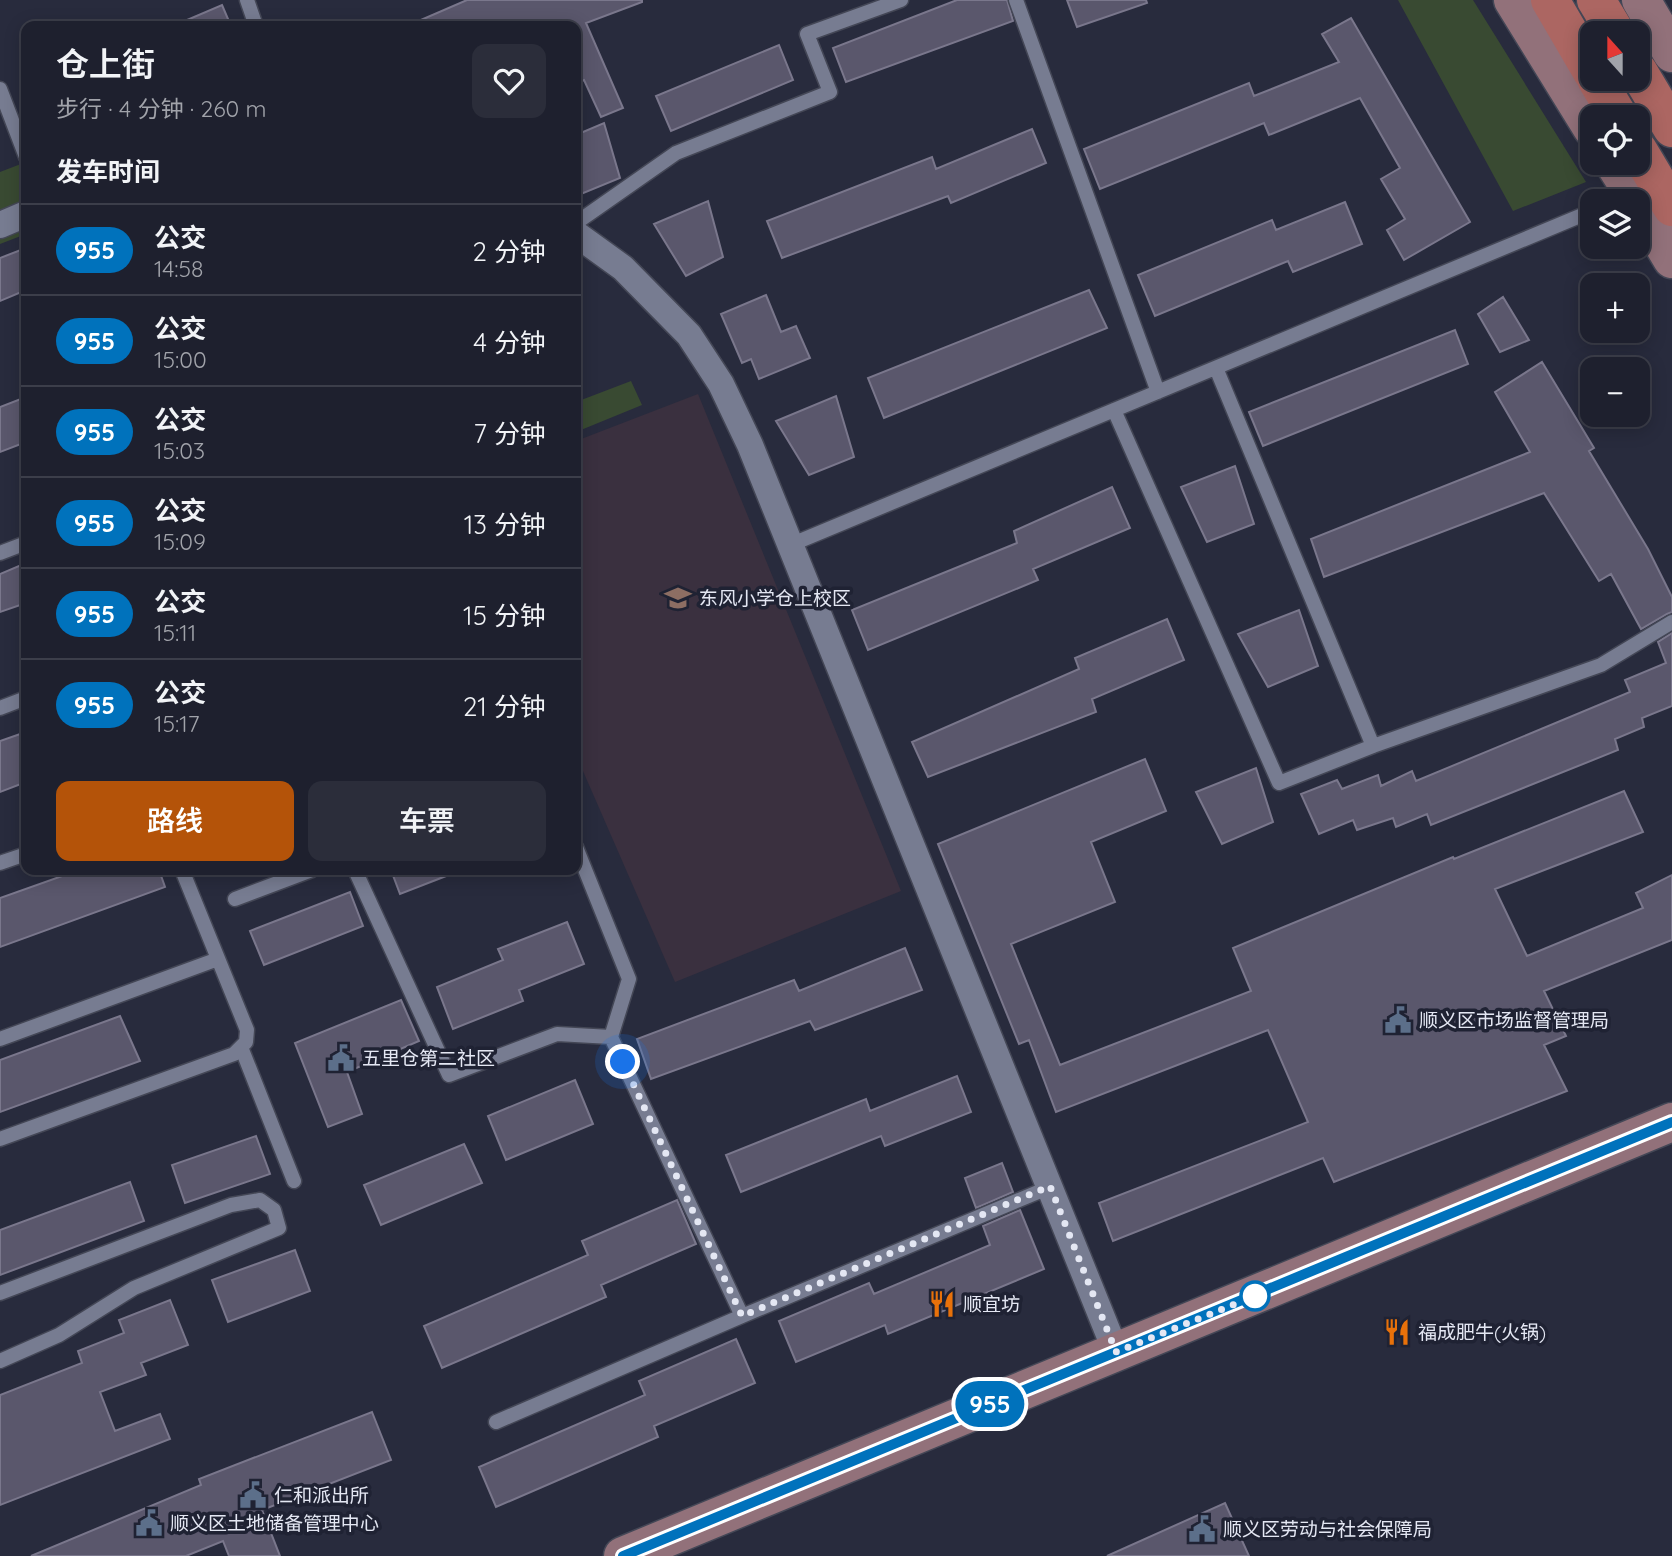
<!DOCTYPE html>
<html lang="zh">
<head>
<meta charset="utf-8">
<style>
	:root { --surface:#1e202e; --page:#2b2d3a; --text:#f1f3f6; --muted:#a1a3aa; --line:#3c3e4a; --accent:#b45309 }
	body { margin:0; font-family:Quicksand,"Noto Sans SC",sans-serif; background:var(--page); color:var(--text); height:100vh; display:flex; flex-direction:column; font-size:26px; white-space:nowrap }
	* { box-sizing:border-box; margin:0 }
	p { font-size:23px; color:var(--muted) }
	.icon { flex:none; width:38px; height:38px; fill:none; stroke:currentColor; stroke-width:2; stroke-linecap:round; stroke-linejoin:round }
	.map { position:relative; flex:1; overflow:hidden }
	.sheet { position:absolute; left:21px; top:21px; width:560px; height:854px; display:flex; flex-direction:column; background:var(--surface); border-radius:14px; box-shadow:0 4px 18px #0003,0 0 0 2px var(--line) }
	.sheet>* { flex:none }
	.badge { padding:0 14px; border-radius:23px; font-size:24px; line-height:46px }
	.needle { width:46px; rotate:339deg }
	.buttons { position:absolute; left:1580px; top:21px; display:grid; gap:14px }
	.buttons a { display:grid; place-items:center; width:70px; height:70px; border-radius:14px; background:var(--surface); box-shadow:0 4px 18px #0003,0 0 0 2px var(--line); font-size:35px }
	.you { position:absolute; width:35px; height:35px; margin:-18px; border:5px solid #fff; border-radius:50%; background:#1a73e8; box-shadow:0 0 0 10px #1a73e833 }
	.map>.badge { position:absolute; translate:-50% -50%; box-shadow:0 0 0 4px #fff }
	h2 { padding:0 35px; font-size:26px; line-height:63px }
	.round { display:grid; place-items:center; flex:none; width:74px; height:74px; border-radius:14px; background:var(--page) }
	.headline { display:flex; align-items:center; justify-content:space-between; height:119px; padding:0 35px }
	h1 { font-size:33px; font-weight:600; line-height:52px }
	.action { display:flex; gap:14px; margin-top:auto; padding:14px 35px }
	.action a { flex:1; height:80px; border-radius:14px; background:var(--accent); color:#fff; font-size:28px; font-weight:600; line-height:80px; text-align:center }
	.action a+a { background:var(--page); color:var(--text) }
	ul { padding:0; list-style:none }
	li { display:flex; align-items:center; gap:21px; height:91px; padding:0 35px; border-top:2px solid var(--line) }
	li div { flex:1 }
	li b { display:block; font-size:26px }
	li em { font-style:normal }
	li .badge { min-width:77px; font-weight:700; text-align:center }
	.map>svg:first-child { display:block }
</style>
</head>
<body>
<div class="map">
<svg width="1672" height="1556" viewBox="0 0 1672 1556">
	<rect width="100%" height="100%" fill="#282b3d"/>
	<path fill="#3a303f" d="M698,394L901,891L675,982L576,755V441Z"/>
	<path fill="#394a32" d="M1398,0H1473L1586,182L1513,211Z
		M26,162V234L0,244V172Z
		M631,381L642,405L576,432V402Z"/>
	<path fill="#5a576c" stroke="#7a778c" stroke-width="2" d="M467,0H642V2L586,23L623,108L601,117L584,80L576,83V26H407Z
		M957,0H1007L1013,21L846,82L833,48Z
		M1067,0H1146L1147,3L1077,27Z
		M222,5L231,26H173Z
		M1351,18L1470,222L1404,260L1387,230L1405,219L1381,179L1400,168L1360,98L1269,135L1264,123L1100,189L1084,149L1249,83L1254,96L1339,62L1322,34Z
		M779,45L793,80L671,131L656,96Z
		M604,123L620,178L576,196V135Z
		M1032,129L1046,163L951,203L948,196L782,258L767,221L932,157L936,169Z
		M708,201L723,257L686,276L654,224Z
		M1345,202L1362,244L1293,272L1288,261L1155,316L1138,275L1272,220L1276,230Z
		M26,248V290L0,301V258Z
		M1089,290L1107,328L884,418L868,378Z
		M766,295L781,332L796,326L810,358L759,379L751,359L742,363L721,314Z
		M1503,297L1529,340L1500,352L1478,314Z
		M1455,330L1468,364L1263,446L1249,412Z
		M1542,362L1594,448L1589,451L1648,549L1672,597V612L1667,614L1641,629L1611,574L1599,581L1544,493L1324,577L1311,539L1530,452L1495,392Z
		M836,396L854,457L809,475L776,421Z
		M26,397V442L0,452V407Z
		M1235,466L1254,524L1207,542L1181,487Z
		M1112,487L1130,528L1033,569L1038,580L868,650L852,610L1017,543L1014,531Z
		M26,563V603L0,612V574Z
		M1299,610L1318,666L1268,687L1238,634Z
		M1167,619L1184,660L1092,699L1096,712L928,777L912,742L1079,669L1075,658Z
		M1672,633V706L1642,718L1644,727L1615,739L1618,750L1431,825L1427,814L1396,827L1393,818L1357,830L1353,820L1319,834L1301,794L1337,780L1342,789L1378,775L1381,786L1412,771L1416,781L1630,692L1625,680L1666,663L1658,642Z
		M26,732V782L0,792V741Z
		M1145,759L1166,811L1091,842L1115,902L1011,944L1060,1065L1251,991L1233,948L1453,857L1454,859L1624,791L1643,832L1495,889L1527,956L1643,908L1636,893L1672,875V940L1544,991L1566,1036L1544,1045L1567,1091L1334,1182L1323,1158L1113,1241L1099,1203L1308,1122L1268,1030L1056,1112L1029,1040L1019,1044L938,844Z
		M1256,768L1273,822L1222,844L1196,792Z
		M79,870H159L165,887L0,947V898Z
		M391,870H458L459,871L400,894Z
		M350,892L363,926L264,965L250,931Z
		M567,922L584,964L519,990L523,1001L453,1029L437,987L503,960L498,949Z
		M905,948L922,990L815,1030L810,1021L651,1079L637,1039L794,980L799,991Z
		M401,1000L419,1041L347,1072L362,1114L328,1127L295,1043Z
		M120,1016L140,1061L0,1112V1060Z
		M957,1076L971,1112L885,1146L881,1136L741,1192L726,1155L866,1099L870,1111Z
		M575,1080L593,1124L506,1160L488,1116Z
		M256,1136L270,1174L185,1203L172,1165Z
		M464,1144L482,1183L381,1225L364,1185Z
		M1002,1163L1013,1192L976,1208L965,1178Z
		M130,1182L144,1221L0,1275V1230Z
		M677,1200L696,1244L601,1285L606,1297L442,1368L424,1326L588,1255L582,1241Z
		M1020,1210L1044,1269L888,1334L885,1325L796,1362L779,1321L869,1283L874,1294L990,1245L983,1226Z
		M295,1250L310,1291L228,1322L212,1280Z
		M170,1300L188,1345L141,1363L146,1375L100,1392L115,1431L160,1414L170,1439L0,1505V1395L82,1363L78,1351L124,1333L119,1320Z
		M736,1339L755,1383L654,1426L658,1437L496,1507L479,1467L645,1395L639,1381Z
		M372,1412L391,1460L262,1510L280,1556H229L223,1541L186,1556H31L201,1485L199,1479Z
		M1225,1503L1249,1556H1107Z"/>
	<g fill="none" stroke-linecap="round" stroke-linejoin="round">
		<defs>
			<path id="lane" d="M247,0L256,26
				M1016,0L1158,392
				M0,89L26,157
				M576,223L676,153L830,92L807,34L901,0
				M1216,368L1373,746
				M1114,410L1279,783L1373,746L1601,665L1672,622
				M790,545L1592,211
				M0,553L26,543
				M0,708L26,698
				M576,847L629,979L611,1037L742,1316L1050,1187
				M0,863L26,854
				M355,870L449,1075L557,1034L611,1037
				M235,899L312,870
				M0,1039L218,959
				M241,1047L294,1181
				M0,1139L234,1054L246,1042L247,1030L182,870
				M0,1293L231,1205L260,1200L274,1210L279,1228L134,1288L59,1335L0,1361
				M496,1422L742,1316"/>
			<path id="street" d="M0,225L26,214
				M576,234L623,268L689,335L721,384L750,445L1116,1352"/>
			<path id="secondary" d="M1513,0L1592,128
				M1641,0L1672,53
				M1614,163L1638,201
				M1638,202L1672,259
				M623,1556L1672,1122"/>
			<path id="primary" d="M1550,0L1592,72
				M1596,0L1616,33
				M1638,71L1672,128
				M1596,79L1619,117
				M1638,150L1672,207"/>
		</defs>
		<use href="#lane" stroke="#444756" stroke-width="17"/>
		<use href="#street" stroke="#444756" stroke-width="29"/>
		<use href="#secondary" stroke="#444756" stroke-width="41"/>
		<use href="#primary" stroke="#444756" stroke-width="41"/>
		<use href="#lane" stroke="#777c91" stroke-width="14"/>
		<use href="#street" stroke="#777c91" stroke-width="26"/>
		<use href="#secondary" stroke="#92717a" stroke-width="38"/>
		<use href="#primary" stroke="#ac6662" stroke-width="38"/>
	</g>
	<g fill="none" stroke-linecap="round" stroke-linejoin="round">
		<defs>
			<path id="line" d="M623,1556L1672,1122"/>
		</defs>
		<use href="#line" stroke="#fff" stroke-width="16"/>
		<use href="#line" stroke="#0072bc" stroke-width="10"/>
		<path stroke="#e4e7f3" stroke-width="7" stroke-dasharray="0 12.6" d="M623,1062L742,1316L1050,1186L1116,1352L1255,1296"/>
	</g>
	<defs>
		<symbol id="school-bare" viewBox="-9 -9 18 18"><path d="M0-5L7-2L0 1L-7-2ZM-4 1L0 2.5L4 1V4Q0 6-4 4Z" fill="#8d6e63" stroke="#1f2233" stroke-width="2.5" paint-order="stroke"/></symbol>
		<symbol id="civic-bare" viewBox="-9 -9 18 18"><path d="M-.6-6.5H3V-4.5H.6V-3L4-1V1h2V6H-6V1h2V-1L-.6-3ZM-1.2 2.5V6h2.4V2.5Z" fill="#5c6f8a" stroke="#1f2233" stroke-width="2.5" paint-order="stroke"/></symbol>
		<symbol id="restaurant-bare" viewBox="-9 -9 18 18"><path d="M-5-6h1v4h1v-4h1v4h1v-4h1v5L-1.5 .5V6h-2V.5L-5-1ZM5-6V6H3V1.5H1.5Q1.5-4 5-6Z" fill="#e8710a" stroke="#1f2233" stroke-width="2.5" paint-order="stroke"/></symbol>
	</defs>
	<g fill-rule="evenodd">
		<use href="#school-bare" x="659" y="579" width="38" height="38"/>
		<use href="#civic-bare" x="1379" y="1001" width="38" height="38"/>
		<use href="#civic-bare" x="322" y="1039" width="38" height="38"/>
		<use href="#restaurant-bare" x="923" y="1285" width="38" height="38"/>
		<use href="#restaurant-bare" x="1378" y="1313" width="38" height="38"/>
		<use href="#civic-bare" x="234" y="1476" width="38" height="38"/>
		<use href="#civic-bare" x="130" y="1504" width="38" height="38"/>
		<use href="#civic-bare" x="1183" y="1510" width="38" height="38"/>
	</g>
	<circle fill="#fff" stroke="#0072bc" stroke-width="3.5" cx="1255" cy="1296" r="14"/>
	<g text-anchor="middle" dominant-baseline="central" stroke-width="7" stroke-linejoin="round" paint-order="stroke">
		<g font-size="19" fill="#e4e7f3" stroke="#1f2233" text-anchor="start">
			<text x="699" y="598">东风小学仓上校区</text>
			<text x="1419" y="1020">顺义区市场监督管理局</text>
			<text x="362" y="1058">五里仓第二社区</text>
			<text x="963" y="1304">顺宜坊</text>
			<text x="1418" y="1332">福成肥牛(火锅)</text>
			<text x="274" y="1495">仁和派出所</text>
			<text x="170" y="1523">顺义区土地储备管理中心</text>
			<text x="1223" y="1529">顺义区劳动与社会保障局</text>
		</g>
	</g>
</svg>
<div class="buttons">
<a><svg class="needle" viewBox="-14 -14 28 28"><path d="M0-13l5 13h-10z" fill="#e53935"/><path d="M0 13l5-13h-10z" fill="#a1a3aa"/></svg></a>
<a><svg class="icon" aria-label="locate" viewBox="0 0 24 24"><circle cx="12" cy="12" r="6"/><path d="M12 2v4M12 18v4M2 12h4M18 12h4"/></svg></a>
<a><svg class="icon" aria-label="layers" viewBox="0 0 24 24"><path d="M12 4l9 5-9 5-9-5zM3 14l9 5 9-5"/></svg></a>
<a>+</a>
<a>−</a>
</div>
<div class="you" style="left:623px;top:1062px"></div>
<b class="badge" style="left:990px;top:1404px;background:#0072bc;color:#fff">955</b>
<section class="sheet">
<div class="headline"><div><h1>仓上街</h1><p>步行 · 4 分钟 · 260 m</p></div><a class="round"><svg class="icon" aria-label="heart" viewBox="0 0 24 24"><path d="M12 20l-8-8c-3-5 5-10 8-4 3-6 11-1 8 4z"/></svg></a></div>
<h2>发车时间</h2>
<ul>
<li><span class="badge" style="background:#0072bc;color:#fff">955</span><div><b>公交</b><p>14:58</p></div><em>2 分钟</em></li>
<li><span class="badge" style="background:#0072bc;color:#fff">955</span><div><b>公交</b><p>15:00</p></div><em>4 分钟</em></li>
<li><span class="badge" style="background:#0072bc;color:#fff">955</span><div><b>公交</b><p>15:03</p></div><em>7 分钟</em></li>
<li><span class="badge" style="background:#0072bc;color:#fff">955</span><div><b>公交</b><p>15:09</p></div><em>13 分钟</em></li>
<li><span class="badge" style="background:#0072bc;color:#fff">955</span><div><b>公交</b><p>15:11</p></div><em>15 分钟</em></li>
<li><span class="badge" style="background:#0072bc;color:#fff">955</span><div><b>公交</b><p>15:17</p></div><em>21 分钟</em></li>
</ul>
<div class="action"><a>路线</a><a>车票</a></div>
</section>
</div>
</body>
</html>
